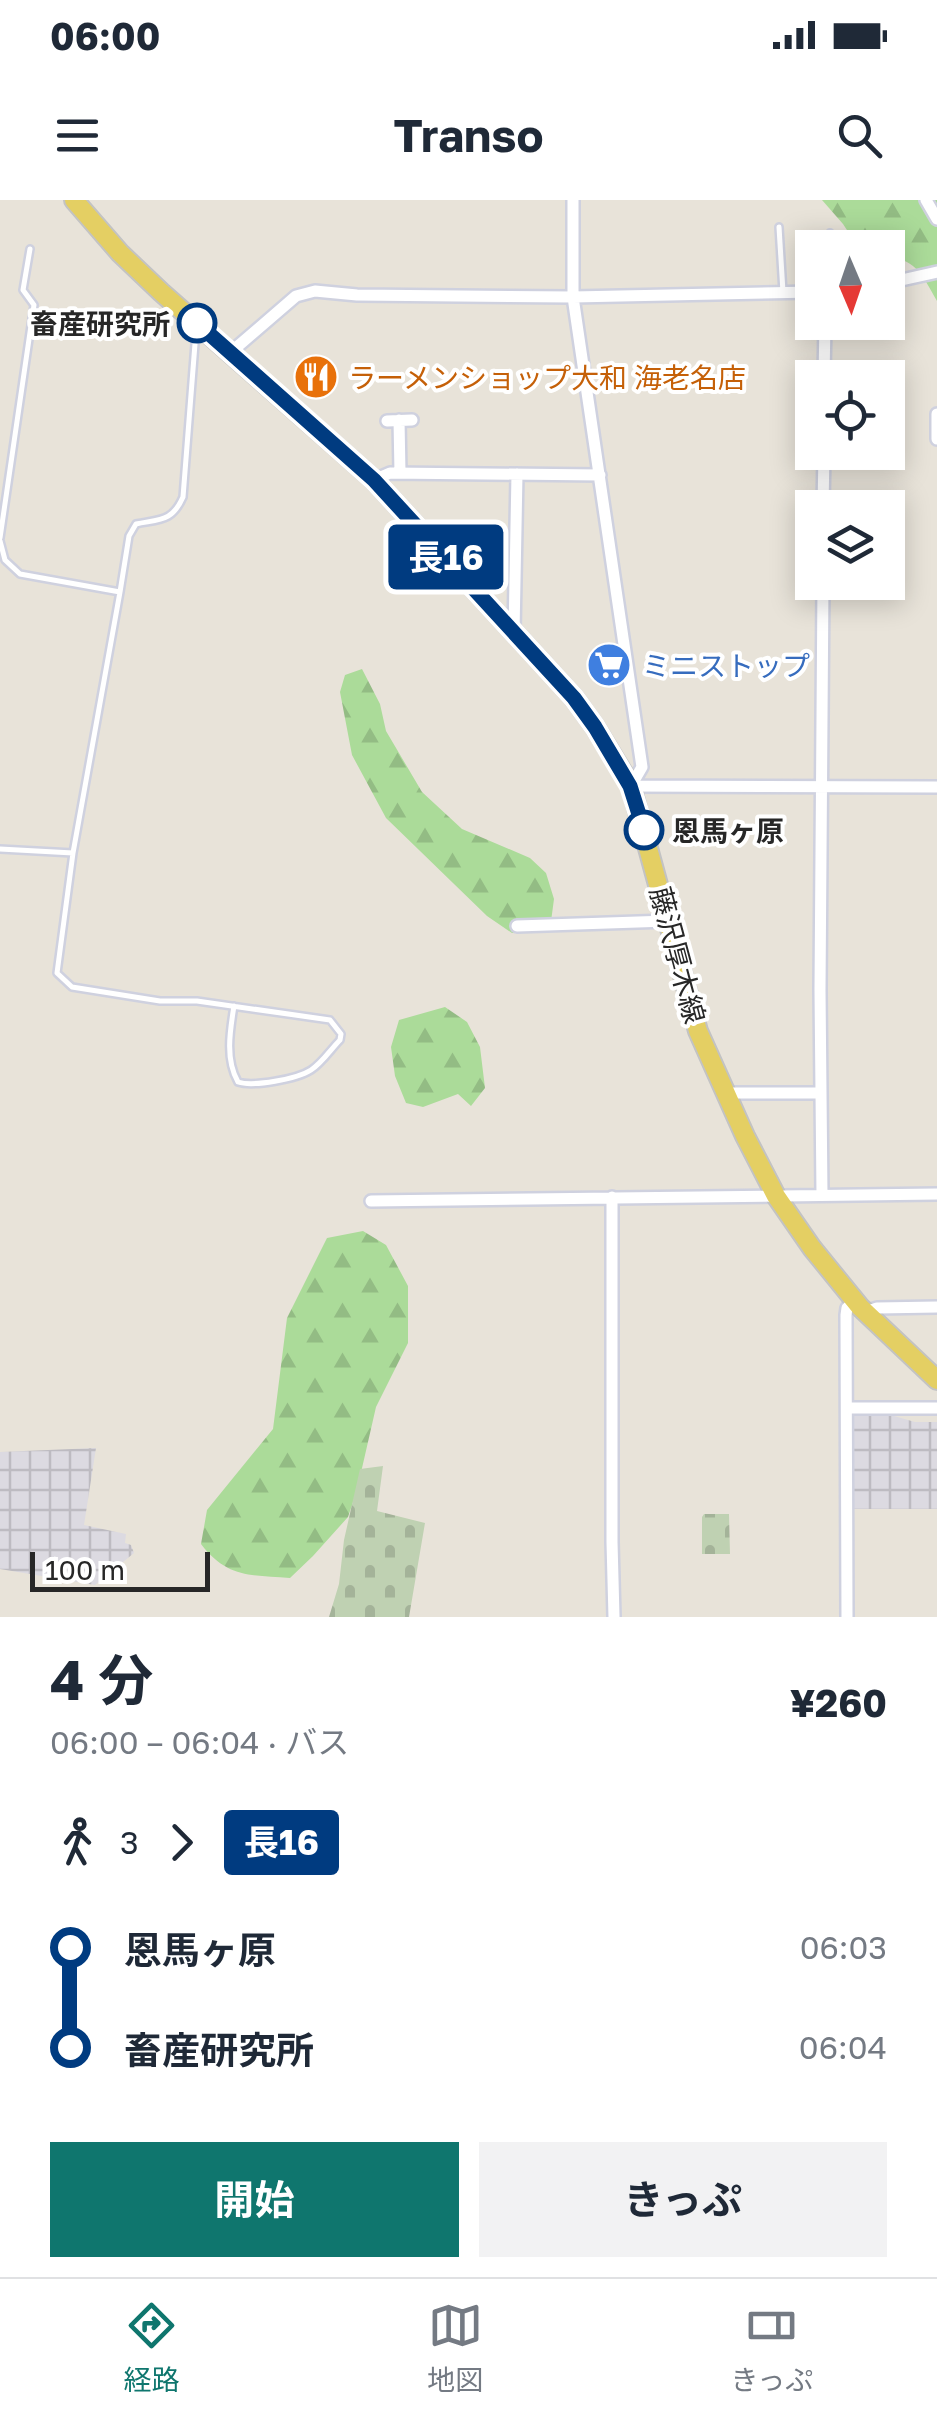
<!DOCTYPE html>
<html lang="ja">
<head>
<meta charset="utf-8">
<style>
	:root { --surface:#fff; --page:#f2f2f3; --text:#1f2937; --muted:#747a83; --line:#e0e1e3; --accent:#0f766e }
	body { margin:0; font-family:"Golos Text","Noto Sans JP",sans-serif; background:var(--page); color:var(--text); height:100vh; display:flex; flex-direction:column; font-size:38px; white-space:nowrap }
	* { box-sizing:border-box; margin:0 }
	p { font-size:32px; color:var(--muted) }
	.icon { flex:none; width:55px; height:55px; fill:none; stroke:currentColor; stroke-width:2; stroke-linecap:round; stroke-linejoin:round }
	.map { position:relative; height:1417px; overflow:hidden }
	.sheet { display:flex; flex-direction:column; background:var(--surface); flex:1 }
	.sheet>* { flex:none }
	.badge { padding:0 20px; border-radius:8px; font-size:35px; line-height:65px }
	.needle { width:65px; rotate:178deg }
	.buttons { position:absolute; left:795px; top:30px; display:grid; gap:20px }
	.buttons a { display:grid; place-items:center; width:110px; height:110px; border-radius:0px; background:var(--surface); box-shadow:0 5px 25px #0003; font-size:50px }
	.scale { position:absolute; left:30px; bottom:25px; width:180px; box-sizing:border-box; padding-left:10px; border:5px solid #272727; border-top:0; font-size:28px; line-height:35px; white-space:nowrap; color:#272727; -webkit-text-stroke:8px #fff; paint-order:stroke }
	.map>.badge { position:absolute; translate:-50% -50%; box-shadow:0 0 0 5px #fff }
	.legs { display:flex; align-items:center; gap:15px; height:110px; padding:0 50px; font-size:32px }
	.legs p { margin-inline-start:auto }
	.head { display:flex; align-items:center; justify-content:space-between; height:170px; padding:0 50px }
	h1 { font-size:55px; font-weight:700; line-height:75px }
	.primary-button { display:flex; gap:20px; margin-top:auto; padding:20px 50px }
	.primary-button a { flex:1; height:115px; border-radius:0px; background:var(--accent); color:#fff; font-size:40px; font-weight:700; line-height:115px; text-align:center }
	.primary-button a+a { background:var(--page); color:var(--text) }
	ul { padding:0 50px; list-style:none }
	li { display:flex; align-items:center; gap:35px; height:100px; font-size:38px }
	li i { display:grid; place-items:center; width:15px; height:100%; margin:0 12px; background:currentColor }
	li i::after { content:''; width:25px; height:25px; margin:-12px; border:8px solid; border-radius:50%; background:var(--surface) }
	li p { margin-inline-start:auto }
	li:first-child i { background:linear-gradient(#0000 50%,currentColor 0) }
	li:last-child i { background:linear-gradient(currentColor 50%,#0000 0) }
	.status { display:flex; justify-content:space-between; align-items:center; height:70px; padding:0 50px; background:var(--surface); direction:ltr }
	.status svg { height:28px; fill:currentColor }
	header { display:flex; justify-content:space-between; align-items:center; height:130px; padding:0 50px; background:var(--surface); font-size:45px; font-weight:700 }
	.dock { display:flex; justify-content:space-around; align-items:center; height:140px; border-top:2px solid var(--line); background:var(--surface); font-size:28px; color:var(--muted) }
	.dock a { display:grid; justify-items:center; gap:5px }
	.dock .on { color:var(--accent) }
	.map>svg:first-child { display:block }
</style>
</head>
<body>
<div class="status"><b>06:00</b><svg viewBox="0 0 49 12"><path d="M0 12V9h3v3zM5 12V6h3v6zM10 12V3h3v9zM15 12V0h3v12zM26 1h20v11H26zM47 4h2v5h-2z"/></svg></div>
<header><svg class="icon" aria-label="menu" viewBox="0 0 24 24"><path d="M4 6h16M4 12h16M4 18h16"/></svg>Transo<svg class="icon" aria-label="search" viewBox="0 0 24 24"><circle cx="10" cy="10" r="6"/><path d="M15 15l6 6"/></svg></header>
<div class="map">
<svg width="937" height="1417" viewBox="0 0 937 1417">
	<defs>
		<pattern id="industrial-grid" width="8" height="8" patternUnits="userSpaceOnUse" patternTransform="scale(2.5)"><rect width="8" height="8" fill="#dcdae1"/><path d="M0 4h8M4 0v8" fill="none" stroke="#bdbbc1"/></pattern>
		<pattern id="forest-firs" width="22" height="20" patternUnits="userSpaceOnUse" patternTransform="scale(2.5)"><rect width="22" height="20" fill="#abdb99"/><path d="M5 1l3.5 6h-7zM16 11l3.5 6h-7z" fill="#93bc84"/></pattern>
		<pattern id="cemetery-stones" width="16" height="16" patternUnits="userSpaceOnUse" patternTransform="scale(2.5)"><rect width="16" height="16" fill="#bfd1b2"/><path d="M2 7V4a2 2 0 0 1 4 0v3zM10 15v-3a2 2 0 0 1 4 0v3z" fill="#a4b399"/></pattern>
	</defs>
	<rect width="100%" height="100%" fill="#e8e3d9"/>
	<path fill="url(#industrial-grid)" d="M880,1212L915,1222H937V1309H852V1213Z
		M96,1248L84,1325L126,1334L125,1343L131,1345L134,1353L95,1385L0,1369V1252Z"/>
	<path fill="url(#forest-firs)" d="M822,0H937V101C923,77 918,60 888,57V48L858,47L843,24Z
		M362,469L380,504L386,531L422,592L462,629L530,658L546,673L554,699L550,729L512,733L487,716L386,618L352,555L340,492L345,475Z
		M445,807L467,822L480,847L485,888L471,906L458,894L423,907L406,903L395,876L391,847L399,820Z
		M363,1031L386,1045L408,1086V1143L376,1207L357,1290L348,1317L313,1356L290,1378C250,1375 227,1378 201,1344L207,1310L273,1229L287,1118L327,1038Z"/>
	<path fill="url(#cemetery-stones)" d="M383,1266L377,1311L425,1323L409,1417H329L339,1384L344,1340L360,1269Z
		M704,1314H729L730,1354H702V1317Z"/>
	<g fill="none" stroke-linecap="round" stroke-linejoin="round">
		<defs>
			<path id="service" d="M779,27L783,92
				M830,33L832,48
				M0,338L34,105L23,90L30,49
				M0,341L5,360L20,374L120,392L73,653
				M120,392L129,336L136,324C160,319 172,322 183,297L196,131
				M0,649L73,653L57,773L72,787L160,801H197L330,820L341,834L340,840C331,849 322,863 311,870C297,879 253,887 238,882C225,859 230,831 234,806"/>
			<path id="minor" d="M573,0V97L642,567L631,586
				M926,0L937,19
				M888,83L937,72
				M231,152L296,96L315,91L357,95L573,97L812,92
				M824,178L825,122
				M937,214V239
				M399,220L400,273
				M387,221L412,220
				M374,280L390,273L600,275
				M823,308L824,252
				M514,433L517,274
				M631,586L937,587
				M517,726L668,721
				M725,893H821
				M822,995L820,790L823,382
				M612,997V1342L614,1417
				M371,1001L937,994
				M865,1112L877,1108L937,1107
				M848,1208H937
				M847,1417L846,1115L847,1108L855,1101"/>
			<path id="primary" d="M74,0L120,53L161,92L374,280L574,498L595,527L631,586L698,831L745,936L776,996L812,1048L860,1107L937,1180"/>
		</defs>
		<use href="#service" stroke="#cfd1df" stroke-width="10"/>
		<use href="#minor" stroke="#cfd1df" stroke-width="16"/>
		<use href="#primary" stroke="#c3c3c3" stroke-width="22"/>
		<use href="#service" stroke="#fff" stroke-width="5"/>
		<use href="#minor" stroke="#fff" stroke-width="11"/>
		<use href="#primary" stroke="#e4cf63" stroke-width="18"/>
	</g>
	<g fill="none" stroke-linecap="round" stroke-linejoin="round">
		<defs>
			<path id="line-1" d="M197,123L374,280L574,498L595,527L630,586L644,630"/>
		</defs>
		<use href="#line-1" stroke="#fff" stroke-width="22"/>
		<use href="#line-1" stroke="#003b80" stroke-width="15"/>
	</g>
	<defs>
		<symbol id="restaurant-disc" viewBox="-11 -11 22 22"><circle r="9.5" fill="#e8710a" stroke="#fff"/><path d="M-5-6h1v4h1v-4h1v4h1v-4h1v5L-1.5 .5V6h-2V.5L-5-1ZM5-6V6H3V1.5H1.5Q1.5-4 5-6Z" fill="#fff"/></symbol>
		<symbol id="supermarket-disc" viewBox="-11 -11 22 22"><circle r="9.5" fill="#3f7fe0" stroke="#fff"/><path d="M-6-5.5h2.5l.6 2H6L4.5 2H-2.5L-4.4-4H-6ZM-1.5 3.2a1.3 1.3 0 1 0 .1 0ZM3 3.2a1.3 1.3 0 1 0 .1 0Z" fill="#fff"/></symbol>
	</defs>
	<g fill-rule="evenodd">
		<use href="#restaurant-disc" x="291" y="152" width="50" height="50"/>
		<use href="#supermarket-disc" x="584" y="440" width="50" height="50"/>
	</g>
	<g fill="#fff" stroke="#003b80" stroke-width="5">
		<circle cx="197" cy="123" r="18"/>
		<circle cx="644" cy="630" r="18"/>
	</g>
	<g text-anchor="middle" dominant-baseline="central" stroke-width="8" stroke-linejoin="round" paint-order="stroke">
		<g font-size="28" font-weight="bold" fill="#272727" stroke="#fff" text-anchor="end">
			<text x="170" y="123">畜産研究所</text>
			<text x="672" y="630" text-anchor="start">恩馬ヶ原</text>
		</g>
		<g font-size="28" fill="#c56008" stroke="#fff" text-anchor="start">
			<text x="348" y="177">ラーメンショップ大和 海老名店</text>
		</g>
		<g font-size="28" fill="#366cbe" stroke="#fff" text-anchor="start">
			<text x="642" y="465">ミニストップ</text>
		</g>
		<g font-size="28" fill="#272727" stroke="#fff">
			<text transform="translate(678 755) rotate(75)">藤沢厚木線</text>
		</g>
	</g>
</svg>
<div class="buttons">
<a><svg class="needle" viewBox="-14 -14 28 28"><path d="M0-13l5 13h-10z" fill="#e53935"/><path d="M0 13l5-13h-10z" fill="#747a83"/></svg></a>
<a><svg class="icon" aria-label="locate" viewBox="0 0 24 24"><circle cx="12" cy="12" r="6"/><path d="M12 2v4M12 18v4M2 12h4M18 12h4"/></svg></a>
<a><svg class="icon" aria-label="layers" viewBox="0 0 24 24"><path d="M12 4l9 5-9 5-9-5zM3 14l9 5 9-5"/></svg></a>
</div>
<div class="scale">100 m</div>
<b class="badge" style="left:446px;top:357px;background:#003b80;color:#fff">長16</b>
</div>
<section class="sheet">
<div class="head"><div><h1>4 分</h1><p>06:00 – 06:04 · バス</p></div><b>¥260</b></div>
<div class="legs"><svg class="icon" aria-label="walk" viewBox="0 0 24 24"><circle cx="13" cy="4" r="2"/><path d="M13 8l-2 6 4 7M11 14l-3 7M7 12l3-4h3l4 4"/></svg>3<svg class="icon" aria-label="forward" viewBox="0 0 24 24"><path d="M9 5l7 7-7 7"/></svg><b class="badge" style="background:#003b80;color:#fff">長16</b></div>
<ul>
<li><i style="color:#003b80"></i><b>恩馬ヶ原</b><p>06:03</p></li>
<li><i style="color:#003b80"></i><b>畜産研究所</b><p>06:04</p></li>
</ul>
<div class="primary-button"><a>開始</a><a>きっぷ</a></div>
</section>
<nav class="dock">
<a class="on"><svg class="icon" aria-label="directions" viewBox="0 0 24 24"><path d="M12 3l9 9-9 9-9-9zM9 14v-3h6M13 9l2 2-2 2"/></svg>経路</a>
<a><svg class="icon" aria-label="map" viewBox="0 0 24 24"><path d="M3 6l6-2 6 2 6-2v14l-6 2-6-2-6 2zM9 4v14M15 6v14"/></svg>地図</a>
<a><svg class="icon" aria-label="tickets" viewBox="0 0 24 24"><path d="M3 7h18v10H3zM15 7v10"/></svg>きっぷ</a>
</nav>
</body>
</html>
